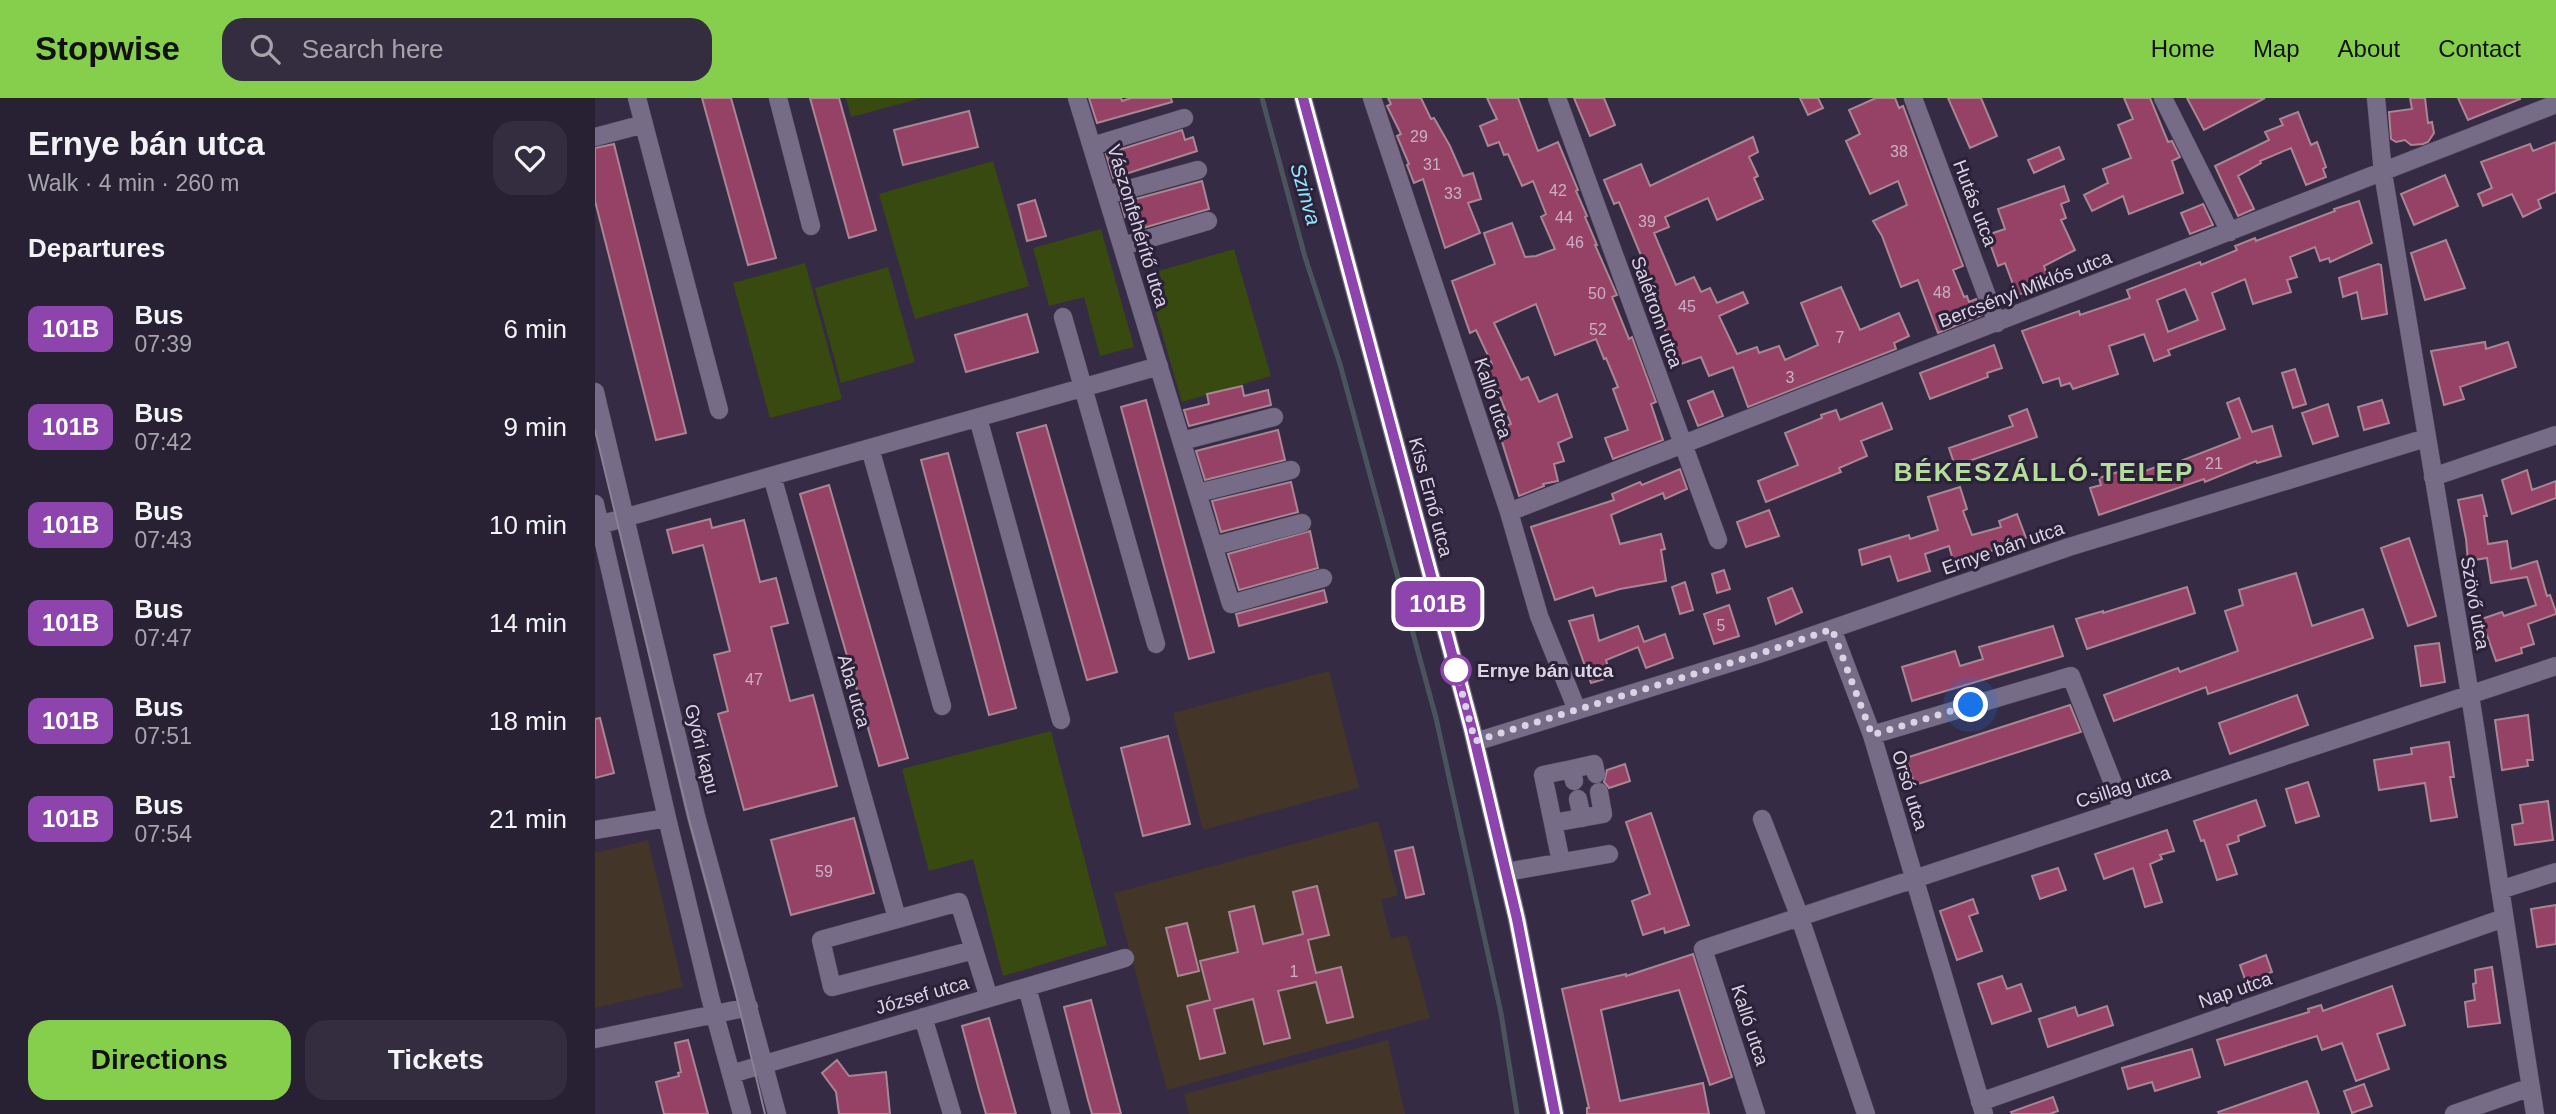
<!DOCTYPE html>
<html lang="en">
<head>
<meta charset="utf-8">
<style>
	:root { --surface:#282033; --page:#342d3f; --text:#f1f3f6; --muted:#a5a3ac; --accent:#85cf4d }
	body { margin:0; font-family:Helvetica,sans-serif; background:var(--page); color:var(--text); height:100vh; display:flex; flex-direction:column; font-size:26px; white-space:nowrap }
	* { box-sizing:border-box; margin:0 }
	p { font-size:23px; color:var(--muted) }
	.icon { flex:none; width:38px; height:38px; fill:none; stroke:currentColor; stroke-width:2; stroke-linecap:round; stroke-linejoin:round }
	.map { position:relative; flex:1; overflow:hidden }
	.details { display:flex; flex-direction:column; background:var(--surface); width:595px }
	.details>* { flex:none }
	.badge { padding:0 14px; border-radius:10px; font-size:24px; line-height:46px }
	.you { position:absolute; width:35px; height:35px; margin:-18px; border:5px solid #fff; border-radius:50%; background:#1a73e8; box-shadow:0 0 0 10px #1a73e833 }
	.map>.badge { position:absolute; translate:-50% -50%; box-shadow:0 0 0 4px #fff }
	h2 { padding:0 28px; font-size:26px; line-height:63px }
	.round { display:grid; place-items:center; flex:none; width:74px; height:74px; border-radius:21px; background:var(--page) }
	.head { display:flex; align-items:center; justify-content:space-between; height:119px; padding:0 28px }
	h1 { font-size:33px; font-weight:700; line-height:52px }
	.button { display:flex; gap:14px; margin-top:auto; padding:14px 28px }
	.button a { flex:1; height:80px; border-radius:21px; background:var(--accent); color:#111; font-size:28px; font-weight:700; line-height:80px; text-align:center }
	.button a+a { background:var(--page); color:var(--text) }
	ul { padding:0; list-style:none }
	li { display:flex; align-items:center; gap:21px; height:98px; padding:0 28px }
	li div { flex:1 }
	li b { display:block; font-size:26px }
	li em { font-style:normal }
	li .badge { min-width:77px; font-weight:700; text-align:center }
	header { display:flex; align-items:center; gap:42px; box-sizing:border-box; height:98px; padding:0 35px; background:var(--accent); color:#111 }
	header strong { font-size:33px }
	nav { display:flex; gap:38px; margin-inline-start:auto; font-size:24px }
	.search { width:490px; height:63px; background:var(--page); display:flex; align-items:center; gap:18px; box-sizing:border-box; padding:0 24px; border-radius:21px; color:var(--muted); font-size:26px }
	main { display:flex; flex:1; min-height:0 }
	.map>svg:first-child { display:block }
</style>
</head>
<body>
<header>
<strong>Stopwise</strong>
<div class="search"><svg class="icon" aria-label="search" viewBox="0 0 24 24"><circle cx="10" cy="10" r="6"/><path d="M15 15l6 6"/></svg>Search here</div>
<nav><a>Home</a><a>Map</a><a>About</a><a>Contact</a></nav>
</header>
<main>
<section class="details">
<div class="head"><div><h1>Ernye bán utca</h1><p>Walk · 4 min · 260 m</p></div><a class="round"><svg class="icon" aria-label="heart" viewBox="0 0 24 24"><path d="M12 20l-8-8c-3-5 5-10 8-4 3-6 11-1 8 4z"/></svg></a></div>
<h2>Departures</h2>
<ul>
<li><span class="badge" style="background:#8e44ad;color:#fff">101B</span><div><b>Bus</b><p>07:39</p></div><em>6 min</em></li>
<li><span class="badge" style="background:#8e44ad;color:#fff">101B</span><div><b>Bus</b><p>07:42</p></div><em>9 min</em></li>
<li><span class="badge" style="background:#8e44ad;color:#fff">101B</span><div><b>Bus</b><p>07:43</p></div><em>10 min</em></li>
<li><span class="badge" style="background:#8e44ad;color:#fff">101B</span><div><b>Bus</b><p>07:47</p></div><em>14 min</em></li>
<li><span class="badge" style="background:#8e44ad;color:#fff">101B</span><div><b>Bus</b><p>07:51</p></div><em>18 min</em></li>
<li><span class="badge" style="background:#8e44ad;color:#fff">101B</span><div><b>Bus</b><p>07:54</p></div><em>21 min</em></li>
</ul>
<div class="button"><a>Directions</a><a>Tickets</a></div>
</section>
<div class="map">
<svg width="1961" height="1016" viewBox="0 0 1961 1016">
	<rect width="100%" height="100%" fill="#352b44"/>
	<path fill="#433628" d="M734,573L764,690L608,732L578,615Z
		M783,723L803,797L786,802L796,841L812,837L835,920L572,992L519,795Z
		M53,742L88,889L0,910V755Z
		M793,942L810,1016H594L589,996Z"/>
	<path fill="#384a0f" d="M251,0H327L256,19Z
		M398,63L434,188L320,221L284,96Z
		M506,131L539,249L505,258L489,199L454,208L438,150Z
		M639,151L676,278L587,304L550,177Z
		M210,165L247,301L175,320L138,185Z
		M293,169L320,264L246,285L220,190Z
		M456,633L512,847L408,878L378,761L334,773L307,671Z"/>
	<g fill="none" stroke-linecap="round" stroke-linejoin="round">
		<path stroke="#4a545c" stroke-width="5" d="M667,0L710,159L745,266L841,620L906,915L922,1016"/>
	</g>
	<path fill="#964267" stroke="#a98693" stroke-width="2" fill-rule="evenodd" d="M107,0H136L181,160L153,167Z
		M215,0H244L281,132L254,140Z
		M494,0H526L527,3L536,0H576L577,4L502,25Z
		M793,0H826L836,21L839,20L855,48L868,78L878,75L886,101L873,105L885,135L850,150L828,81L819,85L812,67L814,66L802,38L806,36L792,8L796,6Z
		M892,0H923L943,53L963,44L983,92L981,93L992,118L990,119L1002,147H1000L1022,197L1017,199L1034,241L1037,239L1061,304L1056,306L1068,342L1018,361L1010,340L1033,332L1018,291L1023,289L1011,260L1009,261L1001,241L960,257L941,206L899,225L926,282L933,279L944,304L962,296L977,339L963,345L969,363L959,366L963,383L948,386L949,388L924,398L903,331L916,326L899,284L892,287L885,272L897,266L881,232L875,235L857,183L900,166L889,135L917,125L930,159L941,158L960,151L946,119L951,116L938,83L927,88L913,56L909,57L904,44L893,48L885,28L902,21Z
		M979,0H1009L1020,27L995,38Z
		M1205,0H1223L1228,10L1213,17Z
		M1281,0H1300L1304,10L1308,8L1368,168L1358,172L1369,199L1372,198L1374,204L1381,201L1387,217L1343,235L1323,182L1306,189L1287,138L1278,123L1312,107L1303,83L1275,96L1251,43L1265,36L1254,12Z
		M1353,0H1386L1402,38L1375,50Z
		M1529,0H1555L1573,44L1577,43L1585,59L1577,63L1588,95L1534,116L1528,98L1497,113L1489,97L1513,85L1508,71L1536,60L1523,27L1538,21Z
		M1592,0H1670L1609,32Z
		M1815,0H1830L1833,25L1837,24L1839,35L1833,44L1828,46L1816,47L1810,42L1801,44L1796,41L1794,14L1817,11Z
		M1863,0H1925V1L1873,22Z
		M374,13L383,49L308,67L299,32Z
		M1703,14L1716,47L1722,44L1731,69L1728,71L1731,79L1711,87L1696,50L1665,63L1666,65L1643,78L1659,111L1643,118L1620,68L1674,42L1670,34L1688,27L1685,21Z
		M587,32L590,42L598,39L602,53L518,80L511,56Z
		M1158,39L1163,54L1154,59L1163,78L1159,80L1168,101L1122,122L1113,100L1070,119L1074,129L1059,135L1081,187L1099,179L1106,194L1115,190L1122,205L1148,194L1153,205L1124,218L1142,256L1162,249L1164,255L1184,248L1190,262L1223,247L1206,205L1246,189L1265,232L1304,215L1314,238L1299,245L1301,251L1153,309L1138,269L1114,278L1106,259L1080,268L1071,245L1075,243L1039,163L1047,160L1024,104L1019,106L1009,82L1046,66L1055,88Z
		M1961,44V94L1943,102L1946,110L1928,119L1917,96L1888,108L1883,96L1897,90L1886,64L1935,46L1938,53Z
		M19,46L91,335L61,342L0,103V50Z
		M1464,49L1469,61L1439,75L1433,62Z
		M1850,77L1863,108L1819,127L1806,96Z
		M607,83L614,111L541,132L537,117L530,119L526,105Z
		M1469,88L1474,103L1466,106L1471,120L1466,122L1480,152L1449,168L1455,186L1422,197L1410,165L1403,168L1392,137L1410,131L1403,111Z
		M440,102L451,138L432,143L423,107Z
		M1764,103L1777,145L1735,164L1734,160L1725,163L1720,149L1695,159L1702,179L1692,182L1696,194L1658,206L1650,181L1617,195L1630,231L1573,252L1575,257L1559,263L1549,236L1514,248L1523,276L1478,291L1475,285L1466,288L1464,280L1448,285L1427,233L1484,213L1485,217L1535,200L1532,192L1605,164L1606,167L1642,152L1640,148L1660,140L1661,143L1740,113L1739,111ZM1590,191L1603,222L1573,234L1562,202Z
		M1608,106L1618,127L1595,136L1586,115Z
		M1851,142L1870,190L1830,202L1816,155Z
		M1783,166L1786,167L1792,216L1767,221L1762,194L1748,199L1744,180Z
		M432,216L443,254L371,274L360,237Z
		M1890,244L1891,251L1913,244L1921,269L1865,289L1869,301L1849,307L1836,253Z
		M1399,247L1407,270L1392,275L1393,279L1335,301L1325,275Z
		M1700,271L1711,306L1698,310L1687,275Z
		M647,288L649,298L673,292L676,307L594,328L589,312L614,306L612,296Z
		M1118,293L1128,318L1103,328L1093,303Z
		M1644,300L1657,334L1677,328L1686,358L1662,365L1661,363L1610,384L1609,381L1504,417L1495,390L1506,387L1504,380L1539,369L1542,376L1577,363L1578,366L1645,340L1632,305Z
		M551,302L619,554L594,561L526,309Z
		M1787,302L1794,325L1769,332L1763,309Z
		M1287,305L1297,331L1266,343L1272,358L1244,370L1246,374L1171,404L1163,383L1203,367L1190,335L1227,320L1226,317L1241,312L1245,322Z
		M1733,306L1743,338L1718,346L1707,315Z
		M1432,311L1442,339L1360,368L1354,350L1418,328L1414,318Z
		M451,327L522,574L492,582L422,335Z
		M683,332L690,362L610,382L601,353Z
		M353,355L421,610L394,617L326,362Z
		M1085,371L1092,391L1070,401L1068,395L1016,417L1025,446L1066,436L1070,451L1066,452L1071,483L1025,491L1001,498L998,489L960,502L936,429L1019,402L1017,396L1045,384L1047,387Z
		M1932,372L1937,392L1961,383V400L1917,416L1907,382Z
		M696,384L703,414L626,434L617,403Z
		M234,387L313,660L284,668L205,396Z
		M1365,389L1372,411L1368,413L1377,437L1406,429L1404,423L1422,416L1431,440L1385,457L1386,461L1360,469L1354,448L1330,456L1335,473L1303,483L1295,458L1267,467L1264,452L1314,437L1315,441L1343,432L1333,399Z
		M1887,397L1892,418H1889L1893,446L1912,443L1916,471L1942,463L1952,498L1955,497L1961,514V516L1933,526L1939,546L1926,550L1927,555L1901,563L1892,537L1886,539L1881,523L1907,514L1909,518L1941,507L1932,479L1896,485L1892,460L1873,463L1871,441L1863,402Z
		M1174,412L1184,438L1151,449L1142,424Z
		M115,421L117,430L149,422L165,484L181,480L193,525L176,529L195,603L218,597L242,688L149,712L123,616L133,613L119,557L135,553L108,447L78,455L72,432Z
		M715,433L723,470L644,492L633,456Z
		M1814,440L1841,518L1813,528L1786,450Z
		M1129,472L1135,491L1122,495L1117,476Z
		M1701,475L1717,528L1768,511L1778,540L1613,596L1611,589L1519,623L1509,597L1583,570L1585,574L1643,553L1630,513L1648,507L1644,492Z
		M1090,484L1098,512L1085,516L1077,489Z
		M1592,489L1600,515L1492,551L1481,521L1508,513V515Z
		M1197,490L1207,514L1181,526L1173,500Z
		M729,492L732,504L644,528L641,516Z
		M1134,507L1144,538L1119,546L1109,516Z
		M998,517L1004,543L1043,528L1049,544L1070,536L1078,560L1051,570L1043,549L1011,562L1016,579L996,585L974,523Z
		M1458,528L1468,558L1317,603L1307,569L1360,553L1365,568L1388,561L1384,549Z
		M1844,545L1850,584L1826,588L1820,548Z
		M1702,597L1713,627L1635,656L1624,625Z
		M1475,607L1486,634L1320,687L1311,660Z
		M1933,617L1938,662H1932L1933,668L1907,672L1900,622Z
		M5,620L19,675L0,680V621Z
		M573,638L595,726L548,738L526,650Z
		M1854,644L1859,679H1855L1862,719L1836,723L1830,685L1784,692L1779,662L1817,656L1816,650Z
		M1030,666L1035,683L1014,690L1009,684L1012,672Z
		M1713,684L1724,718L1701,725L1691,691Z
		M1661,702L1670,728L1643,738L1644,743L1632,747L1642,776L1622,782L1609,742L1606,743L1599,723Z
		M1953,703L1958,742L1920,747L1917,727L1928,725L1925,707Z
		M1056,715L1094,827L1070,835L1069,830L1048,837L1037,803L1055,796L1031,724Z
		M259,720L279,795L196,817L176,742Z
		M1572,732L1579,753L1565,757L1567,761L1555,766L1567,804L1550,809L1538,770L1509,781L1500,756Z
		M818,749L829,796L811,800L800,753Z
		M1463,770L1471,792L1445,801L1437,778Z
		M722,788L734,837L713,842L721,875L746,869L758,919L732,925L721,884L683,893L695,940L669,946L658,901L619,911L630,955L605,961L592,908L615,902L605,863L643,854L634,814L659,808L668,846L708,836L698,794Z
		M1378,801L1383,815L1374,818L1387,853L1362,862L1345,813Z
		M1961,807V846L1942,849L1936,811Z
		M592,825L604,873L583,878L571,830Z
		M1098,856L1137,979L1115,987L1084,892L1006,912L1025,1003L1108,985L1114,1016H992V1010H994L967,891L1031,876V878Z
		M1671,857L1677,874L1651,884L1645,867Z
		M1897,869L1905,925L1873,929L1870,904L1880,902L1878,886L1881,885L1880,872Z
		M1407,878L1412,891L1426,886L1436,913L1397,926L1383,886Z
		M1797,888L1810,927L1782,936L1794,971L1761,983L1747,945L1727,952L1722,938L1630,967L1622,942L1714,914L1713,911L1726,907L1728,913Z
		M496,902L526,1016H497L493,1002L469,909Z
		M1512,908L1518,927L1453,949L1444,921L1480,909L1483,918Z
		M394,920L421,1016H391L384,992L367,928Z
		M93,942L113,1016H69L61,984L84,978L83,975L86,974L80,945Z
		M1597,951L1605,979L1560,993L1557,984L1533,991L1527,970Z
		M242,962L254,978L291,974L295,1016H244L241,994L227,975Z
		M1712,983L1724,1016H1624L1623,1014Z
		M1769,986L1777,1008L1757,1015L1749,993Z
		M1458,999L1463,1013L1455,1016H1417L1416,1014Z"/>
	<g fill="none" stroke-linecap="round" stroke-linejoin="round">
		<defs>
			<path id="minor" d="M42,0L124,312
				M183,0L216,128
				M482,0L636,506L728,480
				M708,0L877,631L922,821L960,1016
				M777,0L914,414L944,518L982,612
				M962,0L1123,442
				M1318,0L1402,225
				M1568,0L1635,134
				M1781,0L1788,75L1875,597L1940,1016
				M0,39L49,26
				M497,48L589,20
				M512,97L603,72
				M528,148L613,123
				M468,219L561,546
				M0,294L101,718L182,1016
				M383,320L466,622
				M587,343L679,319
				M275,350L347,608
				M177,378L302,820
				M1838,379L1961,337
				M603,395L696,372
				M0,406L72,720L115,899L147,1016
				M914,414L1961,6
				M4,427L564,268
				M619,448L707,425
				M1237,531L1277,637
				M880,644L1164,556L1474,449L1831,340
				M977,671L999,666L1001,676
				M983,701L987,720
				M1167,721L1204,817L1271,1016
				M958,725L948,677L977,671L979,683
				M0,732L72,720
				M966,764L958,725L1008,716L1004,694
				M911,774L1014,756
				M1905,792L1961,774
				M379,852L237,889L226,842L364,804L394,900
				M432,889L466,1016
				M328,919L357,1016
				M0,941L154,909
				M136,976L530,860
				M1385,1004L1909,820
				M1161,1016L1108,851L1961,568
				M1389,1016L1277,637L1476,578L1528,711
				M1859,1016L1936,989"/>
		</defs>
		<use href="#minor" stroke="#52495e" stroke-width="19"/>
		<use href="#minor" stroke="#766c88" stroke-width="18"/>
		<path stroke="#898196" stroke-width="2" d="M0,332L94,721L140,892L170,1016"/>
	</g>
	<g fill="none" stroke-linecap="round" stroke-linejoin="round">
		<defs>
			<path id="line" d="M708,0L877,631L922,821L960,1016"/>
		</defs>
		<use href="#line" stroke="#fff" stroke-width="16"/>
		<use href="#line" stroke="#8e44ad" stroke-width="10"/>
		<path stroke="#d9d3e4" stroke-width="7" stroke-dasharray="0 12.6" d="M861,572L880,643L1164,556L1237,531L1277,637L1376,607"/>
	</g>
	<circle fill="#fff" stroke="#8e44ad" stroke-width="3.5" cx="861" cy="572" r="14"/>
	<g text-anchor="middle" dominant-baseline="central" stroke-width="6" stroke-linejoin="round" paint-order="stroke">
		<g font-size="16" fill="#c8afc5">
			<text x="824" y="38">29</text>
			<text x="1304" y="53">38</text>
			<text x="837" y="66">31</text>
			<text x="963" y="92">42</text>
			<text x="858" y="95">33</text>
			<text x="969" y="119">44</text>
			<text x="1052" y="123">39</text>
			<text x="980" y="144">46</text>
			<text x="1347" y="194">48</text>
			<text x="1002" y="195">50</text>
			<text x="1092" y="208">45</text>
			<text x="1003" y="231">52</text>
			<text x="1245" y="239">7</text>
			<text x="1195" y="279">3</text>
			<text x="1619" y="365">21</text>
			<text x="1126" y="527">5</text>
			<text x="159" y="581">47</text>
			<text x="229" y="773">59</text>
			<text x="699" y="873">1</text>
		</g>
		<g font-size="19" fill="#d9d3e4" stroke="#2b2139">
			<text transform="translate(1380 105) rotate(69)">Hutás utca</text>
			<text transform="translate(543 128) rotate(73)">Vászonfehérítő utca</text>
			<text transform="translate(1430 191) rotate(-21)">Bercsényi Miklós utca</text>
			<text transform="translate(1062 214) rotate(70)">Salétrom utca</text>
			<text transform="translate(898 300) rotate(72)">Kalló utca</text>
			<text transform="translate(836 399) rotate(75)">Kiss Ernő utca</text>
			<text transform="translate(1408 450) rotate(-19)">Ernye bán utca</text>
			<text transform="translate(1880 505) rotate(80)">Szövő utca</text>
			<text transform="translate(259 593) rotate(74)">Aba utca</text>
			<text transform="translate(107 651) rotate(76)">Győri kapu</text>
			<text transform="translate(1528 689) rotate(-18)">Csillag utca</text>
			<text transform="translate(1315 692) rotate(73)">Orsó utca</text>
			<text transform="translate(1640 892) rotate(-19)">Nap utca</text>
			<text transform="translate(327 897) rotate(-16)">József utca</text>
			<text transform="translate(1155 927) rotate(72)">Kalló utca</text>
		</g>
		<g font-size="19" font-weight="bold" fill="#d9d3e4" stroke="#2b2139" text-anchor="start">
			<text x="882" y="572">Ernye bán utca</text>
		</g>
		<g font-size="21" font-style="italic" fill="#8fe7fd" stroke="#2b2139">
			<text transform="translate(711 96) rotate(74)">Szinva</text>
		</g>
		<g font-size="26" font-weight="bold" letter-spacing="2" fill="#b4dd9a" stroke="#2b2139">
			<text x="1449" y="374">BÉKESZÁLLÓ-TELEP</text>
		</g>
	</g>
</svg>
<div class="you" style="left:1376px;top:607px"></div>
<b class="badge" style="left:843px;top:506px;background:#8e44ad;color:#fff">101B</b>
</div>
</main>
</body>
</html>
